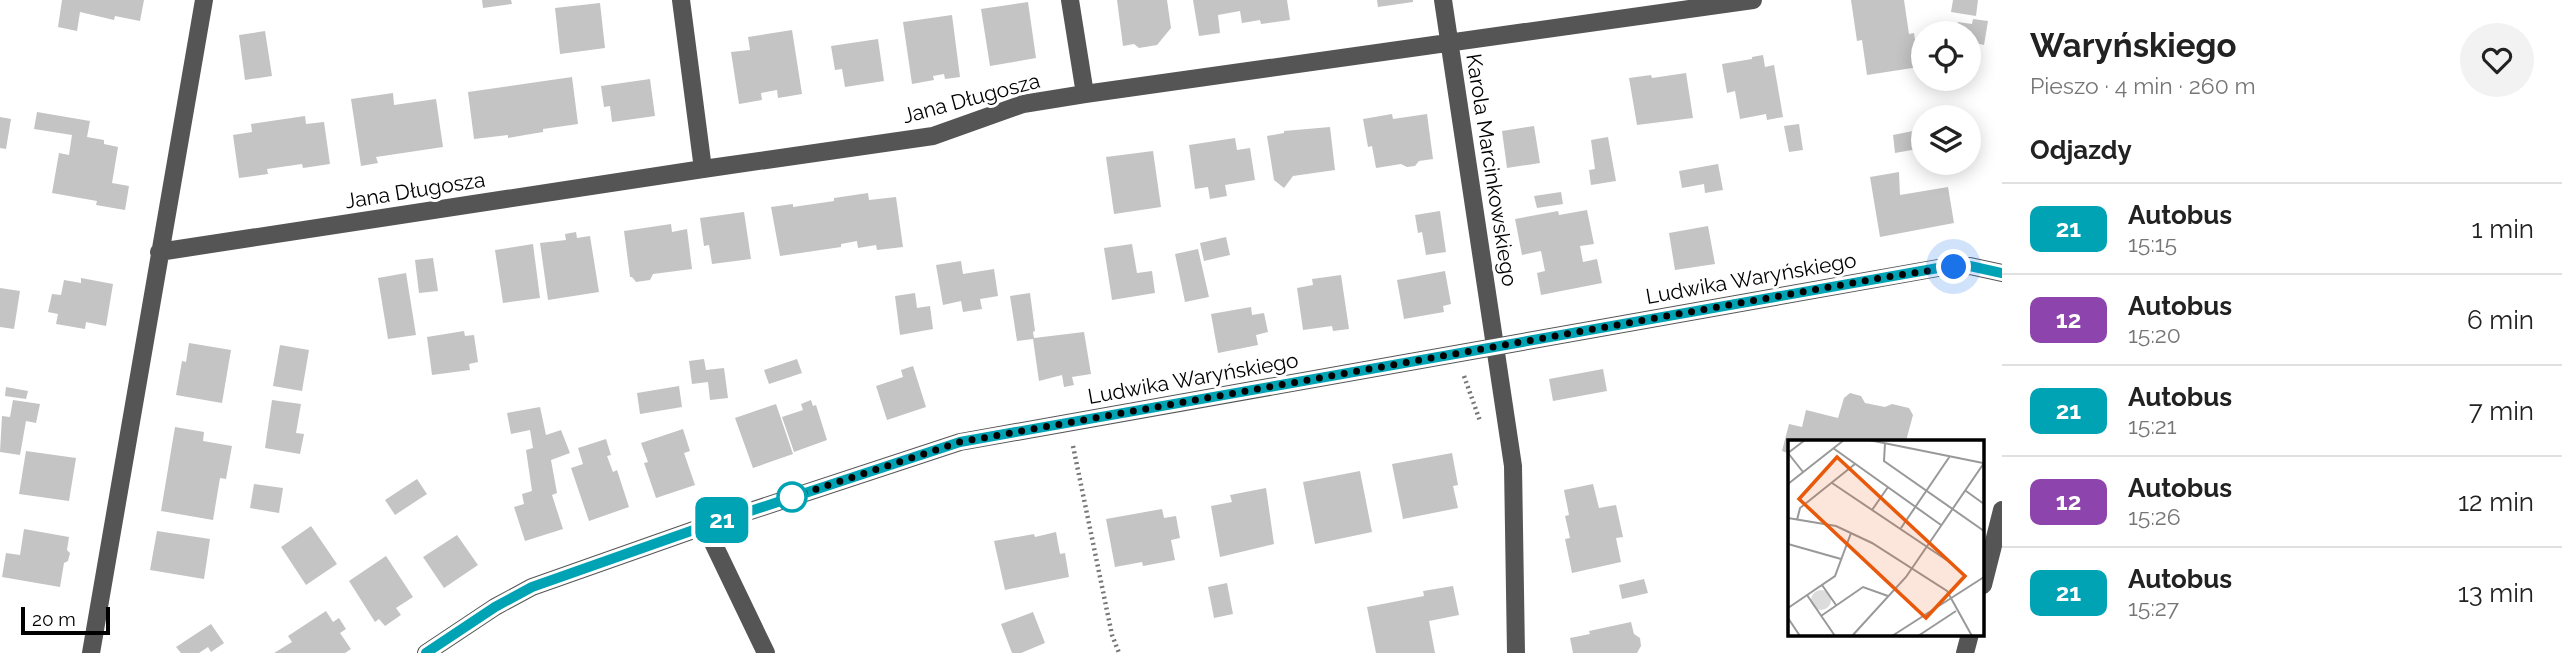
<!DOCTYPE html>
<html lang="pl">
<head>
<meta charset="utf-8">
<style>
	:root { --surface:#fff; --page:#f2f2f2; --text:#222; --muted:#767676; --line:#e0e0e0 }
	body { margin:0; font-family:Raleway,sans-serif; background:var(--page); color:var(--text); height:100vh; display:flex; flex-direction:column; font-size:26px; white-space:nowrap }
	* { box-sizing:border-box; margin:0 }
	p { font-size:23px; color:var(--muted) }
	.icon { flex:none; width:38px; height:38px; fill:none; stroke:currentColor; stroke-width:2; stroke-linecap:round; stroke-linejoin:round }
	.map { position:relative; flex:1; overflow:hidden }
	.drawer { display:flex; flex-direction:column; background:var(--surface); width:560px }
	.drawer>* { flex:none }
	.badge { padding:0 14px; border-radius:10px; font-size:24px; line-height:46px }
	.tools { position:absolute; left:1911px; top:21px; display:grid; gap:14px }
	.tools a { display:grid; place-items:center; width:70px; height:70px; border-radius:50%; background:var(--surface); box-shadow:0 4px 18px #0003; font-size:35px }
	.scale { position:absolute; left:21px; bottom:18px; width:89px; box-sizing:border-box; padding-left:7px; border:4px solid #000; border-top:0; font-size:19px; line-height:24px; white-space:nowrap; color:#000; -webkit-text-stroke:5px #fff; paint-order:stroke }
	.you { position:absolute; width:35px; height:35px; margin:-18px; border:5px solid #fff; border-radius:50%; background:#1a73e8; box-shadow:0 0 0 10px #1a73e833 }
	.map>.badge { position:absolute; translate:-50% -50%; box-shadow:0 0 0 4px #fff }
	h2 { padding:0 28px; font-size:26px; line-height:63px }
	.round { display:grid; place-items:center; flex:none; width:74px; height:74px; border-radius:37px; background:var(--page) }
	.summary { display:flex; align-items:center; justify-content:space-between; height:119px; padding:0 28px }
	h1 { font-size:33px; font-weight:700; line-height:52px }
	ul { padding:0; list-style:none }
	li { display:flex; align-items:center; gap:21px; height:91px; padding:0 28px; border-top:2px solid var(--line) }
	li div { flex:1 }
	li b { display:block; font-size:26px }
	li em { font-style:normal }
	li .badge { min-width:77px; font-weight:700; text-align:center }
	main { display:flex; flex:1; min-height:0 }
	.map>svg:first-child { display:block }
</style>
</head>
<body>
<main>
<div class="map">
<svg width="2002" height="653" viewBox="0 0 2002 653">
	<rect width="100%" height="100%" fill="#fff"/>
	<path fill="#c4c4c4" d="M62,0H144L140,21L115,16L114,20L80,12L77,31L58,27Z
		M482,0H511L512,4L483,8Z
		M1117,0H1167L1171,28L1157,45L1139,48L1134,44L1123,46Z
		M1193,0H1287L1290,20L1261,24L1260,20L1242,23L1240,11L1218,15L1220,33L1199,36Z
		M1377,0H1413V2L1378,7Z
		M1851,0H1904L1909,34L1914,33L1919,67L1867,75L1862,40L1857,41Z
		M1953,0H1978L1976,16L1951,12Z
		M1028,2L1036,58L990,66L981,9Z
		M600,3L605,48L560,54L555,8Z
		M952,15L960,77L945,79L944,74L933,76L934,80L912,84L903,22Z
		M1973,19L1988,21L1984,45L1971,42L1969,49V33H1957L1958,22L1972,24Z
		M792,30L802,94L778,98L777,90L761,93L762,100L739,104L731,52L750,50L748,37Z
		M265,31L272,76L245,80L239,35Z
		M878,39L884,81L845,87L842,69L835,70L831,46Z
		M1763,55L1765,67L1774,65L1783,117L1767,120L1766,114L1740,119L1735,91L1727,93L1722,64L1752,59V57Z
		M1686,73L1693,118L1637,125L1629,78L1651,75L1652,78Z
		M572,77L578,124L543,129V132L525,135L508,138V135L474,139L468,92Z
		M650,79L655,116L612,122L610,106L604,107L601,86Z
		M393,93L394,105L436,99L443,147L376,157L378,163L361,166L351,99Z
		M37,112L90,121L87,137L104,140V144L118,147L112,183L129,186L125,210L96,205L97,201L52,193L59,153L69,155L72,135L34,129Z
		M1392,114L1393,119L1427,114L1433,159L1419,161L1415,166L1407,167L1401,164L1376,168L1372,146L1368,147L1363,119Z
		M305,116L306,124L324,122L330,164L303,168L302,164L267,169L268,174L239,178L233,135L252,132L251,124Z
		M0,117L11,119L6,149L0,148Z
		M1799,124L1803,150L1789,152L1784,126Z
		M1534,126L1540,163L1507,168L1502,131Z
		M1330,127L1335,170L1293,176L1284,188L1274,180L1267,136L1284,133V131Z
		M1923,129V148L1895,153L1893,135Z
		M1608,137L1616,181L1591,185L1589,170L1595,169L1591,140Z
		M1235,138L1237,150L1250,148L1255,180L1225,185L1227,196L1210,199L1208,187L1195,189L1189,145Z
		M1153,151L1161,207L1114,214L1106,157Z
		M1718,164L1723,190L1705,193L1704,184L1682,188L1679,171Z
		M1899,172L1900,195L1948,187L1954,223L1880,237L1870,177Z
		M1561,192L1563,204L1537,208L1534,196Z
		M868,193L869,200L896,197L903,247L877,250L876,245L858,248L857,241L841,244V247L780,256L771,207L793,204V207L834,201V198Z
		M1587,210L1594,244L1580,246L1583,262L1597,259L1602,283L1541,295L1537,273L1545,271L1541,251L1522,255L1515,219L1558,211L1559,215Z
		M1440,211L1446,252L1426,255L1422,232L1418,233L1415,215Z
		M744,212L751,259L712,264L709,245L704,246L700,218Z
		M671,224L672,232L687,229L692,269L653,274L650,280L636,282L632,277H630L624,231Z
		M1708,226L1715,264L1675,270L1669,233Z
		M576,232L577,238L590,236L599,292L548,300L540,243L566,240L565,234Z
		M1226,237L1230,255L1204,261L1200,243Z
		M533,244L540,298L503,303L495,250Z
		M1132,244L1137,273L1152,271L1155,293L1112,300L1104,248Z
		M1198,249L1209,297L1185,302L1175,254Z
		M433,258L438,291L419,293L415,260Z
		M961,261L963,274L994,269L998,296L980,299L982,309L963,312L961,301L943,305L936,265Z
		M1445,271L1451,304L1443,306L1444,312L1404,319L1397,280Z
		M406,273L416,335L388,339L378,278Z
		M1341,275L1349,329L1333,331L1332,326L1303,330L1297,288L1313,285L1312,279Z
		M81,278L113,284L106,326L86,322L85,329L56,324L58,314L48,312L52,294L61,295L64,280L81,283Z
		M0,288L20,291L14,329L0,327Z
		M915,293L917,308L930,306L933,329L900,335L895,296Z
		M1030,293L1035,331L1033,332L1034,338L1084,332L1091,374L1072,377L1074,385L1064,387L1062,375L1039,381L1033,339L1017,341L1010,296Z
		M1251,307L1252,315L1264,313L1268,332L1256,335L1258,345L1218,353L1211,314Z
		M464,331L465,336L474,335L478,362L469,364L470,370L432,375L427,337Z
		M189,343L231,350L222,403L176,395L182,361L186,362Z
		M280,345L309,350L302,391L273,386Z
		M704,359L706,370L724,368L728,398L710,400L708,382L692,384L689,361Z
		M797,359L802,373L769,384L764,370Z
		M913,366L926,407L887,420L876,386L903,377L901,370Z
		M1603,369L1607,391L1553,401L1549,379Z
		M679,386L682,407L640,414L637,393Z
		M6,387L28,391L26,399L5,396Z
		M1850,393L1861,396L1865,403L1885,407L1892,404L1909,408L1913,415L1906,441H1790V454L1782,451L1789,424L1802,427L1806,410L1838,418L1844,398Z
		M13,400L40,404L36,423L26,421L20,455L0,452L2,416L10,417Z
		M272,400L301,404L296,433L304,434L300,454L265,448Z
		M811,400L813,406L816,405L827,440L794,452L782,417L803,410L801,404Z
		M776,404L793,454L753,468L735,418Z
		M540,407L546,435L561,430L570,453L551,460L557,493L552,495L563,529L525,541L514,507L524,504L522,494L532,491L526,450L533,448L530,430L511,434L507,413Z
		M175,427L204,432L203,441L232,446L226,479L220,478L213,520L161,511Z
		M683,429L690,451L684,453L695,485L656,498L644,463L648,462L641,443Z
		M606,439L611,455L607,456L613,472L617,470L629,507L589,521L571,468L583,464L578,448Z
		M26,451L76,458L69,501L19,494Z
		M1452,453L1458,485L1453,486L1458,508L1403,519L1392,464Z
		M1360,471L1372,532L1315,544L1303,482Z
		M417,479L427,494L395,515L385,500Z
		M254,484L283,488L279,513L250,508Z
		M1593,484L1599,508L1616,505L1623,537L1616,538L1621,562L1572,573L1565,539L1570,538L1565,516L1569,515L1564,490Z
		M1266,488L1274,544L1220,557L1211,506L1232,502L1230,495Z
		M1162,509L1164,518L1176,516L1180,538L1171,540L1175,560L1143,566L1142,562L1115,567L1106,519Z
		M311,526L337,564L306,585L281,547Z
		M24,529L69,537L67,550L70,553L68,561L64,563L60,587L2,577L6,553L20,555Z
		M157,531L210,539L204,579L150,570Z
		M1056,532L1060,554L1065,553L1069,577L1005,590L994,541L1034,534L1035,537Z
		M457,535L478,565L444,588L423,557Z
		M386,556L413,597L396,608L401,615L385,626L379,619L375,622L349,581Z
		M1644,579L1648,593L1622,599L1619,585Z
		M1227,583L1233,614L1214,618L1208,587Z
		M1453,586L1459,615L1429,621L1435,653H1376L1367,607L1424,596L1423,591Z
		M326,611L333,622L339,618L346,629L340,633L351,649L345,653H274L292,642L288,636Z
		M1033,612L1045,643L1021,653H1012L1001,624Z
		M1631,622L1634,634L1640,638L1641,646L1637,653H1573L1570,638L1590,634L1589,631Z
		M211,624L224,643L211,652L208,647L199,653H181L176,647Z"/>
	<g fill="none" stroke-linecap="round" stroke-linejoin="round">
		<path stroke="#777" stroke-width="4.5" stroke-dasharray="2 3.5" stroke-linecap="butt" d="M1464,376L1480,421
			M1073,446L1112,635L1119,653"/>
		<path stroke="#555" stroke-width="18" d="M681,0L703,169
			M1070,0L1085,94
			M1443,0L1513,466L1516,653
			M159,252L703,169L933,136L1023,104L1085,94L1753,0
			M705,526L766,653
			M1983,585L2002,510
			M91,653L204,0
			M426,653L495,607L532,587L705,526L960,442L1938,268L1970,266L2002,273
			M1965,653L1970,634"/>
	</g>
	<g fill="none" stroke-linecap="round" stroke-linejoin="round">
		<defs>
			<path id="line" d="M426,653L495,607L532,587L705,526L960,442L1938,268L1970,266L2002,273"/>
		</defs>
		<use href="#line" stroke="#fff" stroke-width="16"/>
		<use href="#line" stroke="#00a3b4" stroke-width="10"/>
		<path stroke="#000" stroke-width="7" stroke-dasharray="0 12.6" d="M792,497L960,442L1886,277L1954,267"/>
	</g>
	<circle fill="#fff" stroke="#00a3b4" stroke-width="3.5" cx="792" cy="497" r="14"/>
	<g text-anchor="middle" dominant-baseline="central" stroke-width="6" stroke-linejoin="round" paint-order="stroke">
		<g font-size="21" fill="#000" stroke="#fff">
			<text transform="translate(971 98) rotate(-15)">Jana Długosza</text>
			<text transform="translate(1492 170) rotate(81)">Karola Marcinkowskiego</text>
			<text transform="translate(415 190) rotate(-9)">Jana Długosza</text>
			<text transform="translate(1751 278) rotate(-10)">Ludwika Waryńskiego</text>
			<text transform="translate(1193 378) rotate(-10)">Ludwika Waryńskiego</text>
		</g>
	</g>
	<g transform="translate(1788 440)">
		<rect width="196" height="196" fill="#fff"/>
		<path d="M23 160a10 10 0 1 1 20 0a10 10 0 1 1-20 0Z" fill="#dcdcdc"/>
		<path fill="none" stroke="#999" stroke-width="2" d="M81,0L195,23M97,3L96,21L196,91M45,8L153,85M0,13L15,32M0,13L17,0M44,43L166,125M0,44L56,0M178,51L196,64M84,70L100,47M0,78L48,86L84,103L159,151L184,196M9,80L12,68L67,24M113,88L162,16M0,104L53,119M34,145L48,165M19,155L47,196M0,168L47,136L63,93M33,176L75,147L100,156M0,178L12,196M64,196L118,137L196,23M104,196L196,137M130,196L168,171"/>
		<path fill="#e8590c" fill-opacity="0.15" stroke="#e8590c" stroke-width="3.5" d="M49,17L177,136L138,178L11,59Z"/>
		<rect width="196" height="196" fill="none" stroke="#000" stroke-width="3.5"/>
	</g>
</svg>
<div class="tools">
<a><svg class="icon" aria-label="locate" viewBox="0 0 24 24"><circle cx="12" cy="12" r="6"/><path d="M12 2v4M12 18v4M2 12h4M18 12h4"/></svg></a>
<a><svg class="icon" aria-label="layers" viewBox="0 0 24 24"><path d="M12 4l9 5-9 5-9-5zM3 14l9 5 9-5"/></svg></a>
</div>
<div class="scale">20 m</div>
<div class="you" style="left:1954px;top:267px"></div>
<b class="badge" style="left:722px;top:520px;background:#00a3b4;color:#fff">21</b>
</div>
<section class="drawer">
<div class="summary"><div><h1>Waryńskiego</h1><p>Pieszo · 4 min · 260 m</p></div><a class="round"><svg class="icon" aria-label="heart" viewBox="0 0 24 24"><path d="M12 20l-8-8c-3-5 5-10 8-4 3-6 11-1 8 4z"/></svg></a></div>
<h2>Odjazdy</h2>
<ul>
<li><span class="badge" style="background:#00a3b4;color:#fff">21</span><div><b>Autobus</b><p>15:15</p></div><em>1 min</em></li>
<li><span class="badge" style="background:#8e44ad;color:#fff">12</span><div><b>Autobus</b><p>15:20</p></div><em>6 min</em></li>
<li><span class="badge" style="background:#00a3b4;color:#fff">21</span><div><b>Autobus</b><p>15:21</p></div><em>7 min</em></li>
<li><span class="badge" style="background:#8e44ad;color:#fff">12</span><div><b>Autobus</b><p>15:26</p></div><em>12 min</em></li>
<li><span class="badge" style="background:#00a3b4;color:#fff">21</span><div><b>Autobus</b><p>15:27</p></div><em>13 min</em></li>
</ul>
</section>
</main>
</body>
</html>
